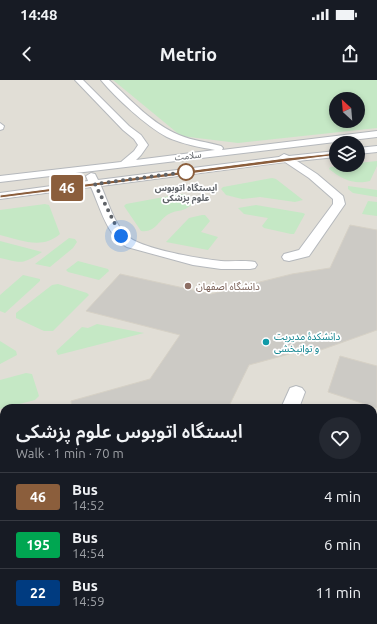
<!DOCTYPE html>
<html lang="en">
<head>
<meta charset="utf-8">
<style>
	:root { --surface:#171b24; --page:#242831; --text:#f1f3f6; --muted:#9ea1a6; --line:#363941 }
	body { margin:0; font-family:Ubuntu,"Noto Sans Arabic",sans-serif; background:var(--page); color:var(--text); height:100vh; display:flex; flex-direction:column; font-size:15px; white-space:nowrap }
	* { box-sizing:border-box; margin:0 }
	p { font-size:13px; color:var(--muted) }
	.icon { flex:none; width:22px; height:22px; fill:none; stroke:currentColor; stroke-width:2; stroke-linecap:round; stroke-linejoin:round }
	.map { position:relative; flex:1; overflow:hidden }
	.sheet { position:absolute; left:0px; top:324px; width:377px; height:220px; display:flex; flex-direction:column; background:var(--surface); border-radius:12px 12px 0 0; box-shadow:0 2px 6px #0003 }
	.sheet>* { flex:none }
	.badge { padding:0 8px; border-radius:3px; font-size:14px; line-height:26px }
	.needle { width:26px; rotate:334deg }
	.tools { position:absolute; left:329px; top:12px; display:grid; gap:8px }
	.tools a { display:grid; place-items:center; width:36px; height:36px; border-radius:50%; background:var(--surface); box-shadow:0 2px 6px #0003; font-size:20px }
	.you { position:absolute; width:20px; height:20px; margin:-10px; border:3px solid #fff; border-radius:50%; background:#1a73e8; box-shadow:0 0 0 6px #1a73e833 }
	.map>.badge { position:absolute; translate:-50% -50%; box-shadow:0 0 0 2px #fff }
	.round { display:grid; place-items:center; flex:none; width:42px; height:42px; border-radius:21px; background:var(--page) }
	.overview { display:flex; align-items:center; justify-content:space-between; height:68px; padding:0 16px }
	h1 { font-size:19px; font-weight:600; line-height:30px }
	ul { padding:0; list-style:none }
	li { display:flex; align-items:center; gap:12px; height:48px; padding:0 16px; border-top:1px solid var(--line) }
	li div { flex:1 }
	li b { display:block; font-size:15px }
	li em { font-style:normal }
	li .badge { min-width:44px; font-weight:700; text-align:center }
	.status { display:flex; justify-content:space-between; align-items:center; height:28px; padding:0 20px; background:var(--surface); direction:ltr }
	.status svg { height:11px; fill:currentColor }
	header { display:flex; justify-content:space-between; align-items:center; height:52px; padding:0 16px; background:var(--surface); font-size:18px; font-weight:600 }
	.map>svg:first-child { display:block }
</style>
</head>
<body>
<div class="status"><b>14:48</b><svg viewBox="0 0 49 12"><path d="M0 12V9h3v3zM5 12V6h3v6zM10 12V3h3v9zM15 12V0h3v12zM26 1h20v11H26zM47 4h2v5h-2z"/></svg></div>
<header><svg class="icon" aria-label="back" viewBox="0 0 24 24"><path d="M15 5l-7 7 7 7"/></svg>Metrio<svg class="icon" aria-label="share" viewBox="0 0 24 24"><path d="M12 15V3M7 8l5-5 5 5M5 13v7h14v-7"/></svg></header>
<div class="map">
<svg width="377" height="544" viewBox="0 0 377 544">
	<rect width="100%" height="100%" fill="#f1efe8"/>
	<path fill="#e1ded6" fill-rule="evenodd" d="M0,0H377V544H0ZM336,19H358V41H336ZM336,63H358V85H336ZM4,328H373V540H4Z"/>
	<path fill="#c5e8c5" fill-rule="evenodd" d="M113,0H377V48L238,63L181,56ZM336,19H358V41H336Z
		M377,81V86L370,101C353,105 342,99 329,89L330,87L358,85V83Z
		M272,98L276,99L303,120L295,122L260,117L242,119L226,115L221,109L223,107Z
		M348,106L377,110V117L353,113L348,109Z
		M180,114L185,115L192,121V124C183,133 178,129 169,134C158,140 156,153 141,151L124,126L126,124Z
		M368,121L377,122V136L362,134Z
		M45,124L49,125L60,154C42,170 21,160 0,155V130Z
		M256,125L303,133L305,134L294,154H291L264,148L262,146L268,138L244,134L238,128Z
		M202,135H205L210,141L201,152L218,157L208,170L166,162L189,138Z
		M69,158L75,159L77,162L73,168L50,187L35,184Z
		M0,161L42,172C21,185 23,183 0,178Z
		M78,181L108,189L109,191L99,200L68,192L66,190Z
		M23,195L40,199V201L5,233L0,231V215Z
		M58,204L87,213L89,215L53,251H44L16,238V233L52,205Z
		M97,244L144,253L58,275L56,271L82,247L88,248Z
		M0,261L16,271L17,275L0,284Z
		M26,293L32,294L39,316L35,320L0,329V300Z
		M4,469V540H31L22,544H0V471Z
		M373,515L377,517V544H327L328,540H373Z"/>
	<path fill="#cccac5" stroke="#d6d1c6" d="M350,145L377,150V250L304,276L293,273L249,285L228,328H72L71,321L150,299L180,255L86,231L120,194L211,214L292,194L330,188Z
		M340,276L377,286V328L328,312Z"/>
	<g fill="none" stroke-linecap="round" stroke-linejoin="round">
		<defs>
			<path id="lane" d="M75,0H83L129,46L141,55L148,65L141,75L136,80L215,70C199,67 182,64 167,57C146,46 116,18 101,0H109C131,20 152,44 179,55C193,61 207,62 221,66L223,68L222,70L377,51V57L0,102V96L121,82L134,71L138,65L134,59L123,50Z
				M0,43L4,46L3,49L0,50Z
				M377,66V72L358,74V68Z
				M336,71V77L297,81L317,94L343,116L345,124L309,176L289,181L284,180L282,177L284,174L299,170L333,124V119L309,98L285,82L101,106C108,122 114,143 126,155C140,169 201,179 221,181C232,182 244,180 255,182L257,185L255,188L250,189H221L193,185L127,167C107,156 100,127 91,107L0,119V113L88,101L86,96L91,93L95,94L98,100L279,77L284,74L289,76Z
				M296,306L302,308L305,312L299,328H281L290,308Z
				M210,540H235L234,544H209Z"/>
		</defs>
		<use href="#lane" stroke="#b5b8bc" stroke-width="2"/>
		<use href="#lane" fill="#fff" fill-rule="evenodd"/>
	</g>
	<path fill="#8b5e3c" stroke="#fff" d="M336,73L338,75L0,118V115L286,78Z"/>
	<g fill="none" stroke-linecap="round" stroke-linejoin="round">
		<path stroke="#5f6368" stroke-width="4" stroke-dasharray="0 7.2" d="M121,156L95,104L186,92"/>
	</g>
	<circle fill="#fff" stroke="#8b5e3c" stroke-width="2" cx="186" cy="92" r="8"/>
	<circle fill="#8d6e63" stroke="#fff" stroke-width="1.5" cx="188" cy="206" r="4"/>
	<circle fill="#0f9aa8" stroke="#fff" stroke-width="1.5" cx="266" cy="262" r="4"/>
	<g text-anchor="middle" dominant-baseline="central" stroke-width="3.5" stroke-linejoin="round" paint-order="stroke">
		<g font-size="9" fill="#5f6368" stroke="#fff">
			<text transform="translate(188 76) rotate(-7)">سلامت</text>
		</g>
		<g font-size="9" font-weight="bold" fill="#5f6368" stroke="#fff">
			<text x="186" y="108">ایستگاه اتوبوس<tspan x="186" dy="10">علوم پزشکی</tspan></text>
		</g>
		<g font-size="10" fill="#785e54" stroke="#fff" text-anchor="start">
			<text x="196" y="206">دانشگاه اصفهان</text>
		</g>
		<g font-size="10" fill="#0d838f" stroke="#fff" text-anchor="start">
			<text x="274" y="256">دانشکدهٔ مدیریت<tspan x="274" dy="12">و توانبخشی</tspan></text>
		</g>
	</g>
</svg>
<div class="tools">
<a><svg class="needle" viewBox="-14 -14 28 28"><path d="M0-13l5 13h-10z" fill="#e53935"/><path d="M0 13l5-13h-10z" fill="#9ea1a6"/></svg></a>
<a><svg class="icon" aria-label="layers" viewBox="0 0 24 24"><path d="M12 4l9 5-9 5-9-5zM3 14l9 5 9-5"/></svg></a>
</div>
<div class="you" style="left:121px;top:156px"></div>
<b class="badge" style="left:67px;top:108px;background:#8b5e3c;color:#fff">46</b>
<section class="sheet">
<div class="overview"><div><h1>ایستگاه اتوبوس علوم پزشکی</h1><p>Walk · 1 min · 70 m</p></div><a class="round"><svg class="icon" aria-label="heart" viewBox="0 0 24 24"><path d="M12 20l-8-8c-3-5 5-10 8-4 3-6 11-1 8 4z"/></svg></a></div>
<ul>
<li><span class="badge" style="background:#8b5e3c;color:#fff">46</span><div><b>Bus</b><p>14:52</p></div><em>4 min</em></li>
<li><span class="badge" style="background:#00a651;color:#fff">195</span><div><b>Bus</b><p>14:54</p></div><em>6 min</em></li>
<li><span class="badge" style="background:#003b80;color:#fff">22</span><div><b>Bus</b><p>14:59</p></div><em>11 min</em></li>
</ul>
</section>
</div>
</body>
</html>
